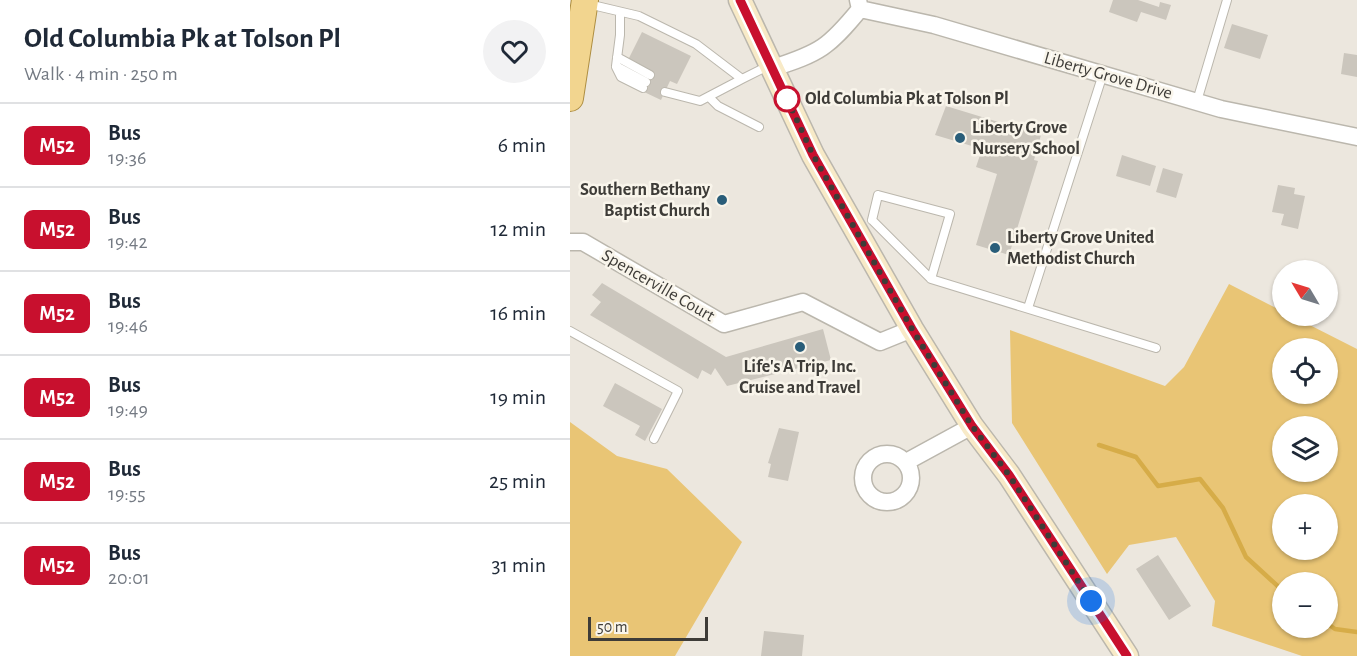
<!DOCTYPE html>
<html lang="en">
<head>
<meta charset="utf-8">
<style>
	:root { --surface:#fff; --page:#f2f2f3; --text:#1f2937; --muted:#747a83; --line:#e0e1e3 }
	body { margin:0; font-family:"Alegreya Sans",sans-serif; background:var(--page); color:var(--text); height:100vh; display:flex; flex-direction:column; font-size:22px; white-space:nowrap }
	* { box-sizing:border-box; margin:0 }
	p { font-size:20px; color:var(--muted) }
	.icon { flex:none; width:33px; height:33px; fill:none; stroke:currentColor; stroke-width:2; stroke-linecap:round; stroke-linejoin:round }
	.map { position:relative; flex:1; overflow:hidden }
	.panel { display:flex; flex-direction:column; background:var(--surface); width:570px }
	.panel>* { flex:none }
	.badge { padding:0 12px; border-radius:9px; font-size:21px; line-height:39px }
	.needle { width:39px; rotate:308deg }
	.controls { position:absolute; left:702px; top:260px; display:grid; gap:12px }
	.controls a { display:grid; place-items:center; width:66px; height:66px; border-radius:50%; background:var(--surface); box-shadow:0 2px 4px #0004; font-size:30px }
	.scale { position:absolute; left:18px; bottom:15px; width:120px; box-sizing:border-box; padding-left:6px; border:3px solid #3e3c38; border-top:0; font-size:16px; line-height:21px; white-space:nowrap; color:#3e3c38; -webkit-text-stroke:4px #f9f5eb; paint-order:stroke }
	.you { position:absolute; width:30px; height:30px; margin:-15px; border:4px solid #fff; border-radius:50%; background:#1a73e8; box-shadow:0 0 0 9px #1a73e833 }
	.map>.badge { position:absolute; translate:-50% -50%; box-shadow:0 0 0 3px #fff }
	.round { display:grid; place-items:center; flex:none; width:63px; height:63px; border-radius:32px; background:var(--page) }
	.headline { display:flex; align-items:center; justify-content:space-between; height:102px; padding:0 24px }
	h1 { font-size:28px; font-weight:700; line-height:45px }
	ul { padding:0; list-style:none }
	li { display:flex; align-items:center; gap:18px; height:84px; padding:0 24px; border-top:2px solid var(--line) }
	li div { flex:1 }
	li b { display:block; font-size:22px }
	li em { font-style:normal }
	li .badge { min-width:66px; font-weight:700; text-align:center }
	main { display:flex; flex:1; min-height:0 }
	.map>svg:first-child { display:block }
</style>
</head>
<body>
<main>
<section class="panel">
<div class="headline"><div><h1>Old Columbia Pk at Tolson Pl</h1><p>Walk · 4 min · 250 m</p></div><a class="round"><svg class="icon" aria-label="heart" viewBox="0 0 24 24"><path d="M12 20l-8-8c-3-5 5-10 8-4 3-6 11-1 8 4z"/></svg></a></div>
<ul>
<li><span class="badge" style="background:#c8102e;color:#fff">M52</span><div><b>Bus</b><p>19:36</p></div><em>6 min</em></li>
<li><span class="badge" style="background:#c8102e;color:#fff">M52</span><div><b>Bus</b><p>19:42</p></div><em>12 min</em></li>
<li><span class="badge" style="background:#c8102e;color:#fff">M52</span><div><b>Bus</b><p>19:46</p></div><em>16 min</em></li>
<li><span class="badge" style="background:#c8102e;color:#fff">M52</span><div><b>Bus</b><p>19:49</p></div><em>19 min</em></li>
<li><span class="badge" style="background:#c8102e;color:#fff">M52</span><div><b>Bus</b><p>19:55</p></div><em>25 min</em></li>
<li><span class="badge" style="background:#c8102e;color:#fff">M52</span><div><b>Bus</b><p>20:01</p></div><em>31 min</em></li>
</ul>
</section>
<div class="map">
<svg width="787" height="656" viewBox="0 0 787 656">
	<rect width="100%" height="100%" fill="#ece7de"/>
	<path fill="#e9c575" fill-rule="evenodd" d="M659,284L712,311V315H720L787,349V656H732L642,626L645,601L606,537L559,545L537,574L442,423L440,330L595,386L614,367ZM712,348H758V393H712ZM712,426H758V471H712ZM712,504H758V549H712ZM712,582H758V627H712Z
		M0,422L47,456L97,469L172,542L105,656H0Z"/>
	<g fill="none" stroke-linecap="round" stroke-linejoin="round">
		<path stroke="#d6ac48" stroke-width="4.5" d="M529,445L566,457L588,486L630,479L653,508L676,557L712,590
			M758,624L765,629L787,632"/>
	</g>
	<path fill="#cbc6bd" d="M543,0H568L589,7L590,2L601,5L596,20L571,12L567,22L539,12Z
		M662,24L698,35L690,59L654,48Z
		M72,32L121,56L107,84L100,81L91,100L72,91L58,60Z
		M774,53L787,55V77L771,74Z
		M376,106L471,135L464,160L468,161L439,255L406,245L427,174L406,167L412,149L365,135Z
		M552,155L586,166L580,186L546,176Z
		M593,168L613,174L606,198L586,192Z
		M708,185L725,188L724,194L735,196L728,229L711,225L714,214L702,212Z
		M32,283L156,357L253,329L261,360L157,386L145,368L141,375L132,370L128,379L20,315L31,302L22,295Z
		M45,383L92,409L75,441L65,435L70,426L33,406Z
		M209,428L229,432L218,481L198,477L201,464L198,463Z
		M588,555L621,606L599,620L566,569Z
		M194,631L234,635L232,656H191Z"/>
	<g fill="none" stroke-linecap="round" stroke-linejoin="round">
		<defs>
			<path id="lane" d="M18,4L69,16L126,44L172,79L198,66
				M50,12V35L46,66L76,82
				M47,57L80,75
				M46,67L51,77L73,88
				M95,92L130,101L172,79
				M140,98L148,106L189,127
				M627,101L657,0
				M302,220L361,279L586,348
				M302,220L308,195L380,214L361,279
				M458,308L533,74
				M0,331L108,391L84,439"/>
			<path id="street" d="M290,9L364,25L651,109L787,137
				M203,68C250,53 259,47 290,9L288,0
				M0,242H13L154,324L233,302L310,342L342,329
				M293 478a24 24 0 1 1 48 0a24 24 0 1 1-48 0Z
				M336,462L402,426"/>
			<path id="secondary" d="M170,0L243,155L342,329L402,426L439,475L557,656"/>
			<path id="primary" d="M0,98L15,0"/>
		</defs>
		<use href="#lane" stroke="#bbb7ad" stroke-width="10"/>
		<use href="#street" stroke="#bbb7ad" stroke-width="19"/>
		<use href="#secondary" stroke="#bbb7ad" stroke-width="25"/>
		<use href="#primary" stroke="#ad8d40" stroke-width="28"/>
		<use href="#lane" stroke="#fff" stroke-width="8"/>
		<use href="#street" stroke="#fff" stroke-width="16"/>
		<use href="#secondary" stroke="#f8eac7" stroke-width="22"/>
		<use href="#primary" stroke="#f2d58f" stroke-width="26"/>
	</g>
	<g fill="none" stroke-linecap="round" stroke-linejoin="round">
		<defs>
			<path id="line" d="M170,0L243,155L342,329L402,426L439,475L557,656"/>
		</defs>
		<use href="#line" stroke="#fff" stroke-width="14"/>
		<use href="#line" stroke="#c8102e" stroke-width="9"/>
		<path stroke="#3e3c38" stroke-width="6" stroke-dasharray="0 10.8" d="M217,99L213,90L243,155L342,329L402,426L439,475L521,601"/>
	</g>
	<circle fill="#fff" stroke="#c8102e" stroke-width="3" cx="217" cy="99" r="12"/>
	<g fill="#295d79" stroke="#f9f5eb" stroke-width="2">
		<circle cx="390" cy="138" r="6"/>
		<circle cx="152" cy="200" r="6"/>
		<circle cx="425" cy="248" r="6"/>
		<circle cx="230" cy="347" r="6"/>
	</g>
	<g text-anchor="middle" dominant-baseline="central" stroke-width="5" stroke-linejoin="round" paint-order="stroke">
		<g font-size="18" fill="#3e3c38" stroke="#f9f5eb">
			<text transform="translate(538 76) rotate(16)">Liberty Grove Drive</text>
			<text transform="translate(88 286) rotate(30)">Spencerville Court</text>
		</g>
		<g font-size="18" font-weight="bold" fill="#3e3c38" stroke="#f9f5eb" text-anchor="start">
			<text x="235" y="99">Old Columbia Pk at Tolson Pl</text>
		</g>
		<g font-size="18" font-weight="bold" fill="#3e3c38" stroke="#f9f5eb" text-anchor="start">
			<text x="402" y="128">Liberty Grove<tspan x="402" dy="21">Nursery School</tspan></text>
			<text x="140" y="190" text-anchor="end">Southern Bethany<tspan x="140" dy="21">Baptist Church</tspan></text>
			<text x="437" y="238">Liberty Grove United<tspan x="437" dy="21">Methodist Church</tspan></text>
			<text x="230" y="367" text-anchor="middle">Life's A Trip, Inc.<tspan x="230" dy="21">Cruise and Travel</tspan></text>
		</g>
	</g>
</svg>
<div class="controls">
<a><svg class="needle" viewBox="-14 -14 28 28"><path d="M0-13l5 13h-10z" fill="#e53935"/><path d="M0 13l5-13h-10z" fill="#747a83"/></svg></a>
<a><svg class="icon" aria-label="locate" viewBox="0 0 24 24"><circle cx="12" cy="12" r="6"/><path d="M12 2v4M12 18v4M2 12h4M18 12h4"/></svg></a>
<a><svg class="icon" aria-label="layers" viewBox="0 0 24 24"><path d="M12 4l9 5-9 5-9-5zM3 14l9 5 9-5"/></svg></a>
<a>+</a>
<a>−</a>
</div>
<div class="scale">50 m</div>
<div class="you" style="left:521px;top:601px"></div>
</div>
</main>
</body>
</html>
